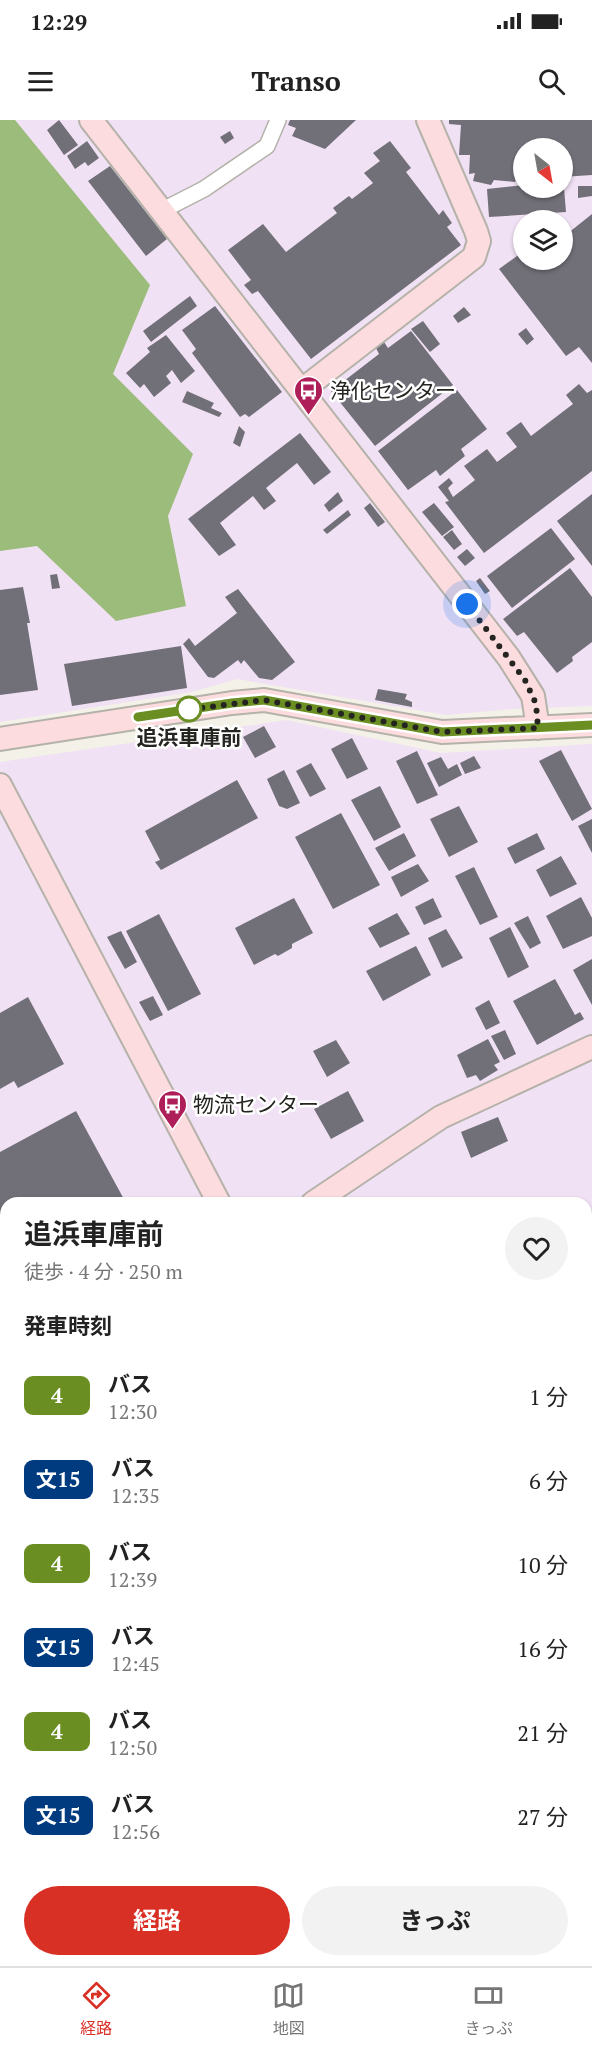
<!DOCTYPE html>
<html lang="ja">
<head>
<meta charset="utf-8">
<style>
	:root { --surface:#fff; --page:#f2f2f2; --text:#222; --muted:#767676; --line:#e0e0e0; --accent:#d93025 }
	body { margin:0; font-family:"PT Serif","Noto Sans JP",serif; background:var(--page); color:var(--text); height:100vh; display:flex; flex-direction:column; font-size:22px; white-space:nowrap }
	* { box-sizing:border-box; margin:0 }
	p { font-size:20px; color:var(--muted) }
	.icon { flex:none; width:33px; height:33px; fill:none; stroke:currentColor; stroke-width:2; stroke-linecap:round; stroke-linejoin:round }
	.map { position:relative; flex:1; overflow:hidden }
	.panel { position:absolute; left:0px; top:1077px; width:592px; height:770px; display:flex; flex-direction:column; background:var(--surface); border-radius:18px 18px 0 0; box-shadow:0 2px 4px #0004 }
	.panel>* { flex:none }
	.badge { padding:0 12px; border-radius:9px; font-size:21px; line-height:39px }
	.needle { width:39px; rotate:149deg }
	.tools { position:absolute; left:513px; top:18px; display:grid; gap:12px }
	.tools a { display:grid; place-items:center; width:60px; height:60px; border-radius:50%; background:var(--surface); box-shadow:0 2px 4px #0004; font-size:30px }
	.you { position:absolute; width:30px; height:30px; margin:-15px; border:4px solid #fff; border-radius:50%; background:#1a73e8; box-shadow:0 0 0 9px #1a73e833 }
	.map>.badge { position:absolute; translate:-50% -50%; box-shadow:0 0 0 3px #fff }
	h2 { padding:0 24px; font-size:22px; line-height:54px }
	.round { display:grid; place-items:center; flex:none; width:63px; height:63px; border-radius:32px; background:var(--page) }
	.headline { display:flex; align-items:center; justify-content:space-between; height:102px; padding:0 24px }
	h1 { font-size:28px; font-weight:700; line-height:45px }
	.action { display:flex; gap:12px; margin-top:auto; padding:12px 24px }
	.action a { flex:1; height:69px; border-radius:36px; background:var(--accent); color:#fff; font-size:24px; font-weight:700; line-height:69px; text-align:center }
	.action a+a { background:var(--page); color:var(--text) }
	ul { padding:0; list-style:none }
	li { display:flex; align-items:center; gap:18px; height:84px; padding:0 24px }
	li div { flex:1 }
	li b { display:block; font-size:22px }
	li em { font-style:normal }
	li .badge { min-width:66px; font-weight:700; text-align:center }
	.status { display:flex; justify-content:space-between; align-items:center; height:42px; padding:0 30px; background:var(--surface); direction:ltr }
	.status svg { height:16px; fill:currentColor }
	header { display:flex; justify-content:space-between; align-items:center; height:78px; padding:0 24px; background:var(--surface); font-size:27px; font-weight:700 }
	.dock { display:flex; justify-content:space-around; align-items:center; height:84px; border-top:2px solid var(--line); background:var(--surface); font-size:16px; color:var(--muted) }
	.dock a { display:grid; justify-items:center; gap:3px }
	.dock .current { color:var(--accent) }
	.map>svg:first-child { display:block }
</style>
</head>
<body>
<div class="status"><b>12:29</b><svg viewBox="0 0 49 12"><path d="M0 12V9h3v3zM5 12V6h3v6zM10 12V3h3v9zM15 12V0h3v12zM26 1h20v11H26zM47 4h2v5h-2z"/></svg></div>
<header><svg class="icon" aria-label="menu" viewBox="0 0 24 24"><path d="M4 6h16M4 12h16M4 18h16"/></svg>Transo<svg class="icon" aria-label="search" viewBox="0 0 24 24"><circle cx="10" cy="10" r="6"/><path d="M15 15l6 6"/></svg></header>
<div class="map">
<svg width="592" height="1846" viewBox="0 0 592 1846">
	<rect width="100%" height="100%" fill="#f3f1e8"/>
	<path fill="#f0e1f4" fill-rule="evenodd" d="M0,0H592V586L512,589L446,595L237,559L192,572L0,602ZM524,28H562V68H524ZM524,100H562V140H524Z
		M286,600L441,633L592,624V1846H0V642ZM6,1083H586V1840H6Z"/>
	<path fill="#9bbc7a" d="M0,0H15L150,165L113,254L193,334L168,396L186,486L116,501L37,426L0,431Z"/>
	<path fill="#716f77" d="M59,0L78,25L64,35L47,10Z
		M290,0H356L325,29L292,16L296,8L288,5Z
		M449,0H592V55L562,57V28H524V58L517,57L515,62L494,60L491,65L473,61L475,53L469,54L470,35H459L461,5L449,4Z
		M230,11L234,18L225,24L220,17Z
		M87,21L99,38L88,46L85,42L75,49L67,36Z
		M390,21L411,48L406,52L439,95L443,90L452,103L447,107L461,125L311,239L258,171L252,174L244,165L251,160L228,130L263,104L286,132L337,93L333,88L349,76L352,79L373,63L364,53L380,41L373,33Z
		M110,46L167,119L146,136L88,61Z
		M524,65V68H564L566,92L489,97L487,69Z
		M578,66H592V76L578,78Z
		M592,94V243L579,227L566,236L499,149L524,131V140H562V118Z
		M190,176L197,186L151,222L143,211Z
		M215,186L282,272L249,297L245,294L240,297L192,233L196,229L182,210Z
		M464,187L471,195L458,203L453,196Z
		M423,201L440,224L430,232L411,209Z
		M526,208L534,219L527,225L518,214Z
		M411,211L453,265L375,326L331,271L379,234L376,228L384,222L388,228Z
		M166,215L195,251L181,263L172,250L166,256L171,263L154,277L144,264L140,268L126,253L150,232L147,228Z
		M579,264L587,273L592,270V351L484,433L445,382L449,381L438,367L449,358L453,363L448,368L453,377L475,360L464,346L487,329L497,342L517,327L506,313L521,302L531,316L573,284L566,275Z
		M457,270L487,309L461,329L465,336L440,356L436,350L408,370L378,331Z
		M187,271L214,283L211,288L222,293L219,297L182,282Z
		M239,306L245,312L240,327L233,323Z
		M300,313L331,352L314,365L297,343L266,368L276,381L264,390L253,376L220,403L236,425L219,436L188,399Z
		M338,372L343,381L329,392L324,385Z
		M592,374V446L557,401Z
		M370,383L385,402L378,407L364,388Z
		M434,383L454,407L442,416L422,392Z
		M348,390L351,395L327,414L323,410Z
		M551,408L575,439L512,488L487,456Z
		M452,410L462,424L454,430L443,417Z
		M467,429L475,438L465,446L457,437Z
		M570,448L592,477V522L572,537L573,541L557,553L524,512L517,516L503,499Z
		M57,454L60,468L52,469L50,455Z
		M480,458L490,471L485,474L476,461Z
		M23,467L30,503H27L38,570L0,575V470Z
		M238,469L295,542L272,560L259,558L244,540L241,544L238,540L214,558L208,557L183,524L189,518L195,526L237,493L225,477Z
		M181,526L187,568L72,586L64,544Z
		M378,569L407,574L405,579L412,582V587L375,580Z
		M264,606L276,627L255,638L243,617Z
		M352,618L368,649L347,659L331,629Z
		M561,630L592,689L572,701L539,641Z
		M417,631L438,675L417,684L396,641Z
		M474,636L481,648L465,654L460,643Z
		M441,637L448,649L457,644L462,655L439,667L427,643Z
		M311,643L326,669L310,677L296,651Z
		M284,650L300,683L287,689L279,686L267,659Z
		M237,660L258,698L161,750L155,742L160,740L145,711Z
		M380,666L401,707L374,721L351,680Z
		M459,686L478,722L449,737L430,699Z
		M341,693L380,765L333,789L295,717Z
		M592,699V733L578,706Z
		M404,713L416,736L389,751L375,728Z
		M537,713L545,729L515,744L507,728Z
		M561,736L577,764L550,777L536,750Z
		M418,744L429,761L401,777L391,757Z
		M474,747L498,797L480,805L455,756Z
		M581,777L592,798V816L563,829L546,796Z
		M294,778L313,813L292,824V828L278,836L275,834L254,845L235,808Z
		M433,778L442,797L424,805L415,787Z
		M397,793L410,814L380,828L368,808Z
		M159,794L201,874L168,891L126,811Z
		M528,796L541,823L530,829L514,803Z
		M510,807L529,847L508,858L489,818Z
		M446,809L463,838L442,848L428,818Z
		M121,811L137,842L125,849L107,817Z
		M416,826L431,855L383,881L366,851Z
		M592,839V885L573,850Z
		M555,859L575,895L580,892L584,899L537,925L513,881Z
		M153,876L163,895L150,901L139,882Z
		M28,877L64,944L18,968L14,961L0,969V893Z
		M489,880L500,903L486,910L475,888Z
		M505,910L516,934L504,940L491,916Z
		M488,919L500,942L494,945L498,950L480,961L476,955L467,958L457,935Z
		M336,920L350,943L327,957L313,931Z
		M348,971L364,1001L331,1019L314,989Z
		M76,991L126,1083H6V1115L0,1103V1032Z
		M498,997L508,1021L471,1038L461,1012Z
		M6,1340V1381L0,1383V1342Z
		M6,1403V1563H5L0,1541V1404Z
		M586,1403H592V1424L586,1425Z
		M586,1448H592V1469L586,1470Z
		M592,1708V1846H520L519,1840H586V1709Z
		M44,1840H328L329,1846H45Z
		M335,1840H366L367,1846H337Z
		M459,1840H502V1846H460Z"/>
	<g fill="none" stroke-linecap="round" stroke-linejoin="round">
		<defs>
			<path id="street" d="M163,90L204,69L267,26L278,0"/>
			<path id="secondary" d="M91,0L509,538L533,576L538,608
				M302,270L474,137L479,121L476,111L428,0
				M0,619L232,583L264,580L442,612L592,605
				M0,665L219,1083
				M313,1083L441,997L592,927
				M427,1840L429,1846"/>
		</defs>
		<use href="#street" stroke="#b4b2a9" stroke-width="18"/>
		<use href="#secondary" stroke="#b4b2a9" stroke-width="26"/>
		<use href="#street" stroke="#fff" stroke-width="15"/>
		<use href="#secondary" stroke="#fcdcde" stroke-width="22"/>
	</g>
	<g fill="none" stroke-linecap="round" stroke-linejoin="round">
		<defs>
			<path id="line" d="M138,597L232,583L264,580L442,612L592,605"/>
		</defs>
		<use href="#line" stroke="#fff" stroke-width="14"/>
		<use href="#line" stroke="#6b8e23" stroke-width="9"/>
		<path stroke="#242421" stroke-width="6" stroke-dasharray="0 10.8" d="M189,589L185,590L264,580L442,612L538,608L536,584L525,560L467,484"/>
	</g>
	<defs>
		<symbol id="bus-pin" viewBox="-11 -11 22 30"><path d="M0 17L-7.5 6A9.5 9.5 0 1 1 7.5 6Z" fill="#ae1f59" stroke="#fff"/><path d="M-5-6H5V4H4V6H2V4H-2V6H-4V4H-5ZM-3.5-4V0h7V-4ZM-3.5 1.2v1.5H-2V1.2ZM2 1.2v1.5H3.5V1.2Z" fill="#fff"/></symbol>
	</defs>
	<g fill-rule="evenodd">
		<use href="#bus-pin" x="292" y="254" width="33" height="45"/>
		<use href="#bus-pin" x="156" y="968" width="33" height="45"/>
	</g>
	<circle fill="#fff" stroke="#6b8e23" stroke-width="3" cx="189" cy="589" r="12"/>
	<g text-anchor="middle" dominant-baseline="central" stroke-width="5" stroke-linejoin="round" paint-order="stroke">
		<g font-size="21" fill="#242421" stroke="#fff" text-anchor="start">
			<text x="330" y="270">浄化センター</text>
			<text x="193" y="984">物流センター</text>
		</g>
		<g font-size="21" font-weight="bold" fill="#242421" stroke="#fff">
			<text x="189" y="617">追浜車庫前</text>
		</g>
	</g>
</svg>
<div class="tools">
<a><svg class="needle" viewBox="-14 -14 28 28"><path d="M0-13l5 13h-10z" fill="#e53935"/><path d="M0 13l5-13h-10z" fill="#767676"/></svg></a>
<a><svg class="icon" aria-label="layers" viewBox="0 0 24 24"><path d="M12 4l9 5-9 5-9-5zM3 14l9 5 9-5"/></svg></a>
</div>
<div class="you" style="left:467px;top:484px"></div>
<section class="panel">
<div class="headline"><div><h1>追浜車庫前</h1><p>徒歩 · 4 分 · 250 m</p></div><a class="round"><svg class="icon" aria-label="heart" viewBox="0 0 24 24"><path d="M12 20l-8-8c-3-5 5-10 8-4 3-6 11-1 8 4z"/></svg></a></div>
<h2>発車時刻</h2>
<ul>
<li><span class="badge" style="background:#6b8e23;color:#fff">4</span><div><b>バス</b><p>12:30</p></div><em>1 分</em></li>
<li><span class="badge" style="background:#003b80;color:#fff">文15</span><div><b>バス</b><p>12:35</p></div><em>6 分</em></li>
<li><span class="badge" style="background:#6b8e23;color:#fff">4</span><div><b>バス</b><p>12:39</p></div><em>10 分</em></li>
<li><span class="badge" style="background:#003b80;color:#fff">文15</span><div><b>バス</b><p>12:45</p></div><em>16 分</em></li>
<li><span class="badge" style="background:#6b8e23;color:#fff">4</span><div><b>バス</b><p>12:50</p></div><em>21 分</em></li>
<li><span class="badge" style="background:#003b80;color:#fff">文15</span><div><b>バス</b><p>12:56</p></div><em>27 分</em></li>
</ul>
<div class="action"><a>経路</a><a>きっぷ</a></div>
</section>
</div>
<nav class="dock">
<a class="current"><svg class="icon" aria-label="directions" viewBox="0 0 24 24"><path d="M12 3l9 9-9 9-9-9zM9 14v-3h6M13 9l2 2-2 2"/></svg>経路</a>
<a><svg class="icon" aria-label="map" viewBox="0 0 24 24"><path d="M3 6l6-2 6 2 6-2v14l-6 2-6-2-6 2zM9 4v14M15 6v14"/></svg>地図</a>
<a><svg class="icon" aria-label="tickets" viewBox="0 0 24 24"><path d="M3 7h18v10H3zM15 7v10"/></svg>きっぷ</a>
</nav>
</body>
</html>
